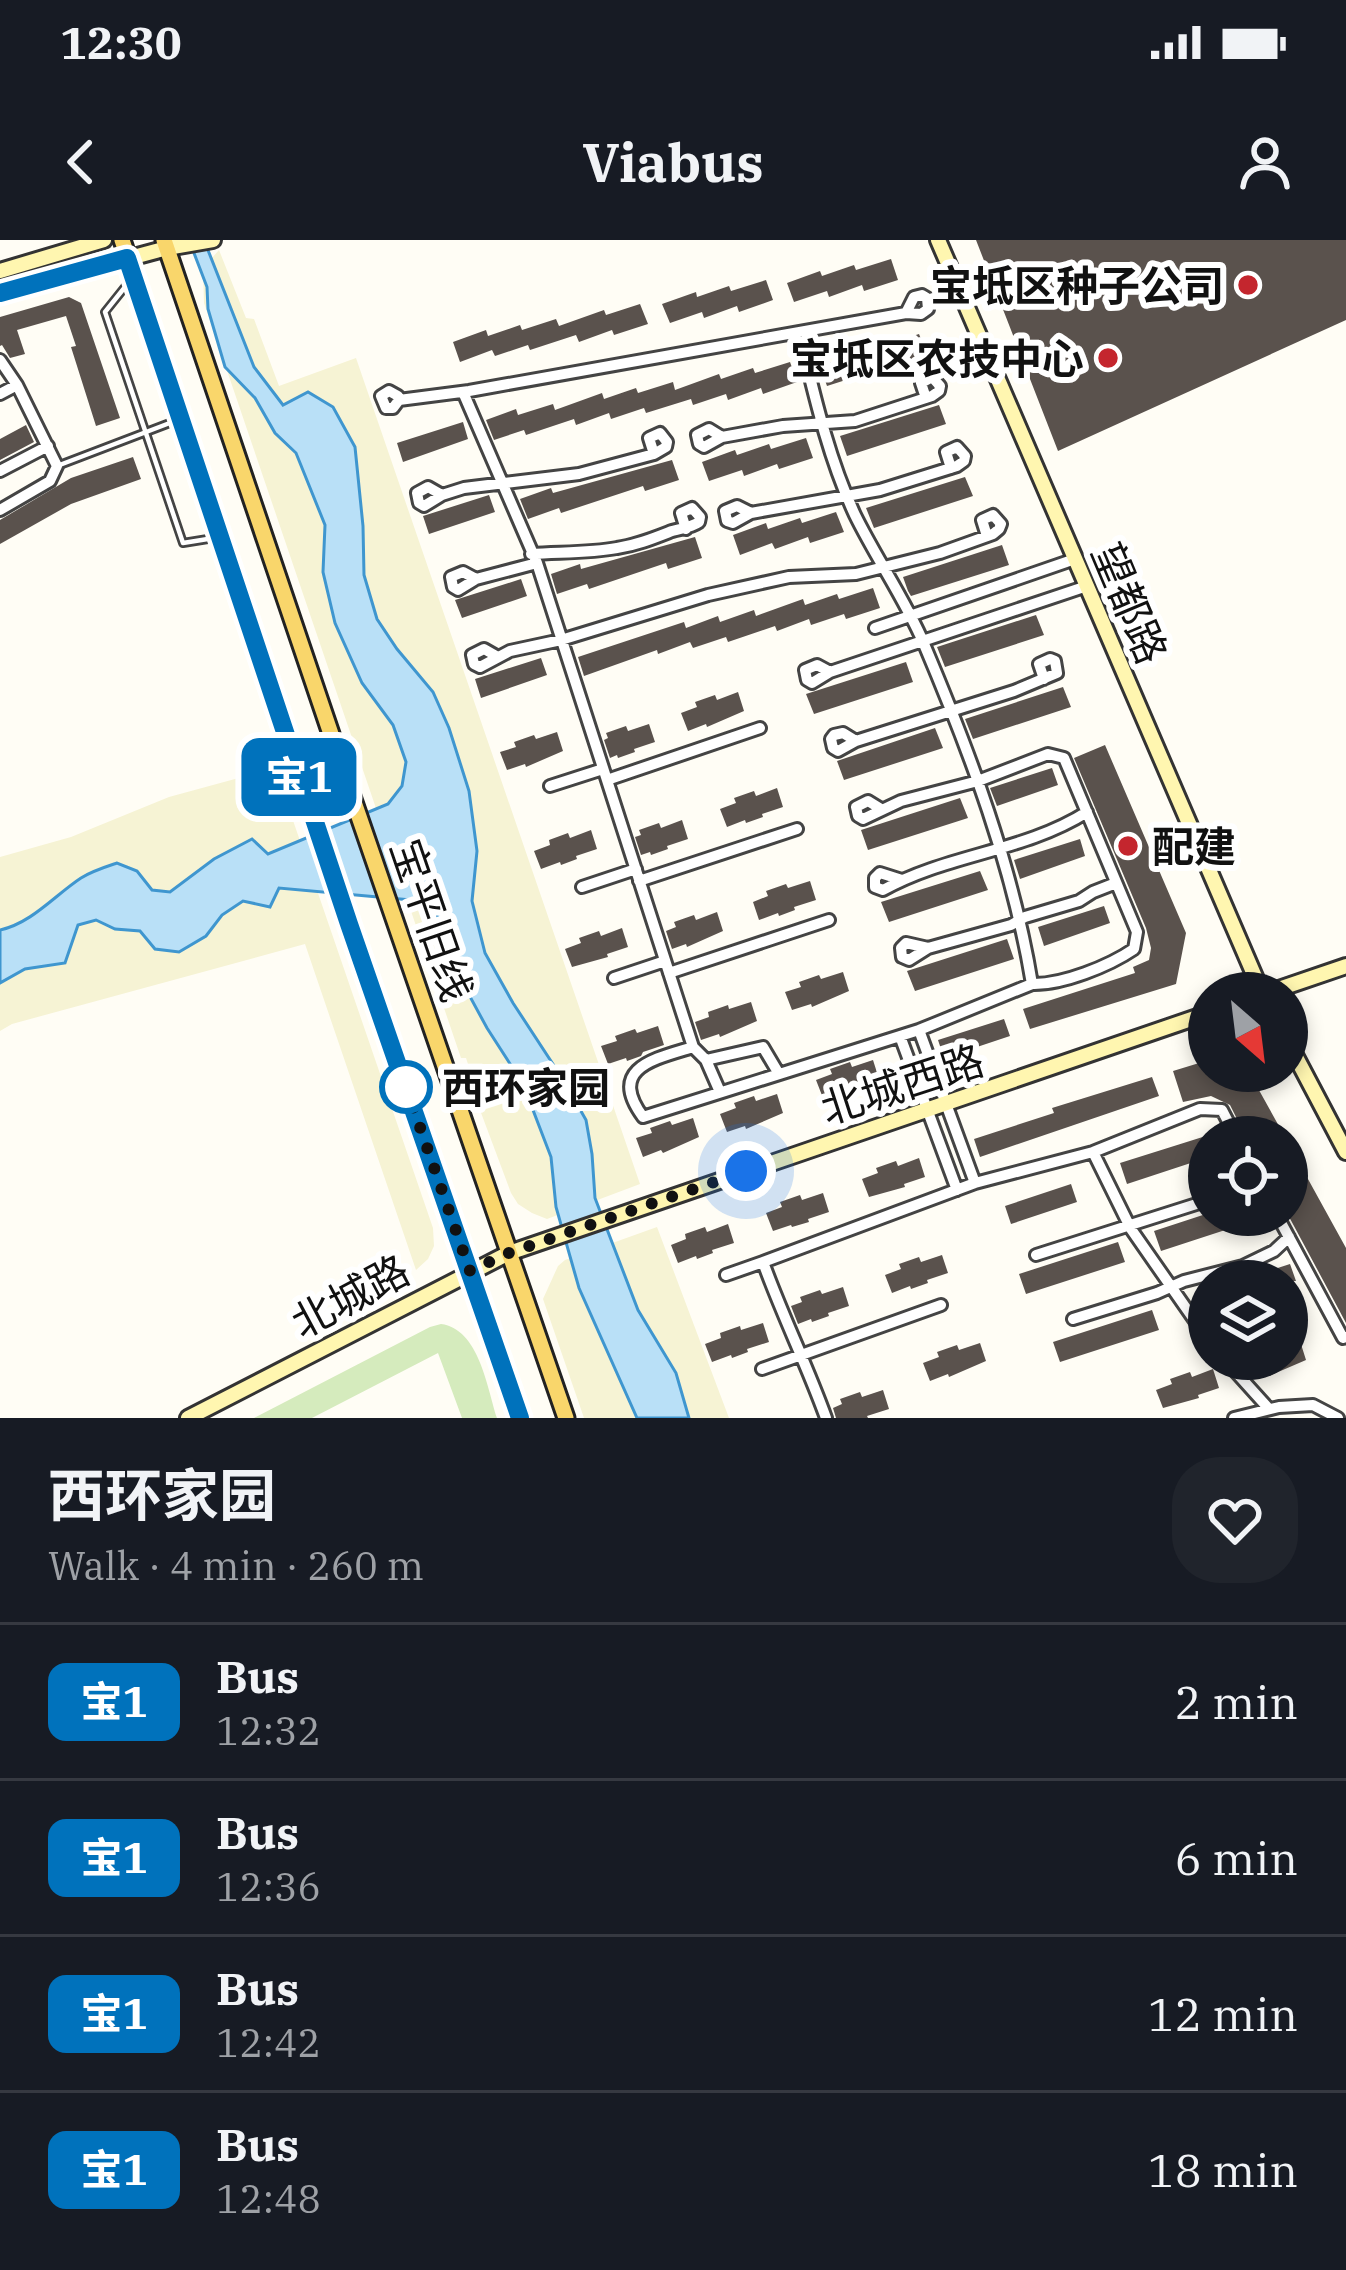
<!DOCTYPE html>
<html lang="en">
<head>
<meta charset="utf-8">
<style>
	:root { --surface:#171b24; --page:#20242c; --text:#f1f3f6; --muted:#9ea1a6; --line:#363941 }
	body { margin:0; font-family:"IBM Plex Serif","Noto Sans SC",serif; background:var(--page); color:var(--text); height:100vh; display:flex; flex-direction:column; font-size:45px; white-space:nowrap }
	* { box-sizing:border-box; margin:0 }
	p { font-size:39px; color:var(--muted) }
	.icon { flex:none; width:66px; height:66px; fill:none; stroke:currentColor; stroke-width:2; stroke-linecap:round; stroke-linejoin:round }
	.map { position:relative; height:1178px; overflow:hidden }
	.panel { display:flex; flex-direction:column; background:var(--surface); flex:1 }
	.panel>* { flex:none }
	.badge { padding:0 24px; border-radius:18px; font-size:42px; line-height:78px }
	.needle { width:78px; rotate:152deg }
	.fabs { position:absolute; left:1188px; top:732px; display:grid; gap:24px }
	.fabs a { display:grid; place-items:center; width:120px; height:120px; border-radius:50%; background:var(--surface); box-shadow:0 6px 18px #0003; font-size:60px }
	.you { position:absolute; width:60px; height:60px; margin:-30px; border:9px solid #fff; border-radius:50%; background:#1a73e8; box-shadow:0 0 0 18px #1a73e833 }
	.map>.badge { position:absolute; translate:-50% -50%; box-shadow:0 0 0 6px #fff }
	.round { display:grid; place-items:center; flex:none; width:126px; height:126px; border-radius:48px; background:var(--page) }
	.summary { display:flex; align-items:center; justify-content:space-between; height:204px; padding:0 48px }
	h1 { font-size:57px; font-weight:700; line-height:90px }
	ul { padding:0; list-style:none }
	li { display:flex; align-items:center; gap:36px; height:156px; padding:0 48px; border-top:3px solid var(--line) }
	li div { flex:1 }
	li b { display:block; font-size:45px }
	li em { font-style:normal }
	li .badge { min-width:132px; font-weight:700; text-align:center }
	.status { display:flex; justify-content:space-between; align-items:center; height:84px; padding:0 60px; background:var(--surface); direction:ltr }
	.status svg { height:33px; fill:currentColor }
	header { display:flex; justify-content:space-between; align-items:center; height:156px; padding:0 48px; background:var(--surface); font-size:54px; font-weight:700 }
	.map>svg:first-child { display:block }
</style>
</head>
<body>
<div class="status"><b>12:30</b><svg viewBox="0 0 49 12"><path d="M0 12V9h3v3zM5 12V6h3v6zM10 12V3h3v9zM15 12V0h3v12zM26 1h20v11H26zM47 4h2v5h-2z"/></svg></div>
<header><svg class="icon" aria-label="back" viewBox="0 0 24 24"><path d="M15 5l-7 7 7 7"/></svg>Viabus<svg class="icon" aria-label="person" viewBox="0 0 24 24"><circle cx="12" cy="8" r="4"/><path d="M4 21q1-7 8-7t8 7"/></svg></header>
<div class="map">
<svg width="1346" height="1178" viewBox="0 0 1346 1178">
	<rect width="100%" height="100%" fill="#fffdf5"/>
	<path fill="#f6f3d4" d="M219,10L246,78L254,79L279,146L356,118L640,944L547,979L532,973L518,964L511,953L468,838L472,836L466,818H461L204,63L203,28Z
		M275,528L433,988L434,1006L428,1019L416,1030L305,704L12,784L0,791V617L71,597L169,557Z
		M657,987L729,1178H584L543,1059L558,1026L565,1020Z"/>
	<path fill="#d5ebbd" d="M441,1084C479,1089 487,1147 497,1178H462L438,1113L312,1178H254L430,1087Z"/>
	<path fill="#b9e0f7" stroke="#3f96cf" stroke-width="3" d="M189,0H204L254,127L283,165L308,152L333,167L355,207L363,286L364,335L377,379L397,409L433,452L449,488L469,551L477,611L472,661L485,713L513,763L564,841L586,880L592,914L595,958L638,1070L676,1133L689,1178H637L579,1048L556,967L551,917L523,844L487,788L455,729L437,675L422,661L279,648L270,667L243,661L222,675L206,696L179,712L155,709L140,691L115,689L96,680L78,685L65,723L25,729L0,743V690C32,683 55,655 81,638C92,631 105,627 117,623L137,631L152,650L170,652L214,619L252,599L268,614L388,564L402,546L406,522L393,485L362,443L335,383L323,332L325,285L296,213L275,193L255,158L225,127L208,69L207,47Z"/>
	<path fill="#5a524d" d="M976,0H1346V80L1058,211Z
		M891,19L898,40L864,51L862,45L829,57L827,51L794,62L787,43L820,31L822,36L854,25L856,30Z
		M766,40L773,60L739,72L737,66L704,78L702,72L670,83L662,64L696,52L697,57L729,46L731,51Z
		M69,57L81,63L120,178L96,186L71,107L76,106L66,76L17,90L25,114L10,118L2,105L0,106V77Z
		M640,64L648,84L614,95L612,90L579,102L576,95L530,110L528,105L495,116L492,110L460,122L453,102L486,90L488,96L520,85L522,90L556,79L559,86L604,70L606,75Z
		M919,94L927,114L827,146L820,126Z
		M790,122L797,142L763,154L761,148L728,160L726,154L693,165L691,159L646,173L644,168L611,179L609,173L576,185L574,179L526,195L524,190L494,200L486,180L516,169L518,175L553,164L555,170L602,153L604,159L636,148L638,153L673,142L675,150L719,134L721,139L753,128L755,133Z
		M939,165L946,184L847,216L840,196Z
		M463,182L468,199L403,222L397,203Z
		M26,185L34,202L0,220V199Z
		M806,198L813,218L779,229L777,224L744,236L742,230L709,241L702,222L735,210L737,215L769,204L771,209Z
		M133,217L141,239L71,264L0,304V280L71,238Z
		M672,220L679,240L645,251L643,246L561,273L559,268L528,279L520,259L551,248L553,253Z
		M965,237L973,256L874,288L866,268Z
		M489,255L495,272L429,294L423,276Z
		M836,272L844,292L810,303L808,297L775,309L772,303L740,315L733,295L766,283L768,289L800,278L802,283Z
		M695,297L702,318L668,329L666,323L589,349L587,344L557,354L551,334L580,324L581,329Z
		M1002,305L1009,325L911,356L908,351L903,337Z
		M521,339L527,356L462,378L455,360Z
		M873,348L880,368L846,379L844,374L811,385L809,379L777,391L775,386L728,402L726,397L693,408L690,402L658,414L657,410L584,436L578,417L684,382L686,388L718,376L720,382L754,370L756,376L803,359L805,365L837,354L839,359Z
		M1036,375L1044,395L945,427L937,407Z
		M541,418L547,435L481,458L475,439Z
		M906,422L913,442L814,474L806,454Z
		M1063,447L1071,467L973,499L965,479Z
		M738,452L744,471L707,487L706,484L688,491L681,473L697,467L695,462L715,455L717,460Z
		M649,484L655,502L634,509L635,512L618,518L617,515L610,518L604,500L608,498L606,493L626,486L628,491Z
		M935,488L943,508L844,540L837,521Z
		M557,492L563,511L526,527L525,524L507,530L500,512L516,507L514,502L534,495L536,499Z
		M1105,505L1186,693L1176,744L1030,789L1023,769L1135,733L1133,727L1149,720L1151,708L1146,688L1074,518Z
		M1052,528L1058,545L997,566L990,548Z
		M777,548L783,567L762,574L763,577L746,583L745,580L727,587L720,569L736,563L734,558L754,551L756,556Z
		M960,558L968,578L868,610L861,590Z
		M682,580L688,599L667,606L668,609L651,615L650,612L641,615L635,597L641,595L639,590L659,583L661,588Z
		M591,590L597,609L576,616L577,619L561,625L560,622L541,629L534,611L550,605L549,600L568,593L570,598Z
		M1080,599L1085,616L1020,639L1014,620Z
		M980,631L988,650L889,682L881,662Z
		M810,641L816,660L794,667L795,670L779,676L778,673L759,680L753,662L768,656L766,651L786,644L788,648Z
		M1104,666L1110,683L1044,706L1038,687Z
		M717,672L723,691L687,707L686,704L672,709L666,691L676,687L674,682L694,675L696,680Z
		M622,688L628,707L607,714L608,717L572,727L565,709L581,703L579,698L599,691L601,696Z
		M1007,699L1014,719L915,751L907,731Z
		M843,732L849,751L812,767L811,764L792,770L785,752L801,747L799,742L819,735L821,739Z
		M751,762L757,781L720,797L719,794L701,800L695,782L709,777L708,772L728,765L729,769Z
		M1004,779L1010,796L944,818L938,800Z
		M658,786L664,805L643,812L641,816L627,821L626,818L608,824L601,806L617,801L615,796L635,789L637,793Z
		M873,820L879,839L842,855L841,852L823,858L816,840L832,834L830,829L850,822L852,827Z
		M1209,820V831H1245L1250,834L1285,897H1246L1230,865L1211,856L1183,862L1173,831Z
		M1152,837L1159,856L980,917L974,899L1054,873L1052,868Z
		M777,854L783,873L746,889L745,886L727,892L720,874L736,868L734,863L754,856L756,861Z
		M693,878L699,897L663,913L661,910L643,917L636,898L652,893L650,888L670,881L672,885Z
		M1209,895V917L1127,944L1120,923Z
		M1287,901L1346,1008V1083L1287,973Z
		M919,918L925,937L904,944L905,947L869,957L862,939L878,933L876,928L896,921L898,926Z
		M1071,944L1077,962L1011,984L1005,966Z
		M823,953L829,972L808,979L809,982L792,987L791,985L773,991L766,973L782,967L780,962L800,955L802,960Z
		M1209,973L1265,977L1161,1011L1154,991Z
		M728,984L734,1003L712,1010L713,1013L697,1019L696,1016L678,1023L671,1005L686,999L685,994L705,987L707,992Z
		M1118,1002L1125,1022L1026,1054L1019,1034Z
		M942,1015L948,1033L927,1040L928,1043L911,1049L910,1046L892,1053L885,1035L901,1029L899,1024L919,1017L921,1022Z
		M1290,1024L1296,1041H1244V1039Z
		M843,1047L849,1066L828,1073L829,1076L812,1082L811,1079L798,1084L791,1066L802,1062L800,1057L820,1050L822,1054Z
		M1152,1070L1159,1090L1060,1122L1053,1102Z
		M763,1083L769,1102L747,1109L748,1112L732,1118L731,1115L712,1122L705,1104L721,1098L720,1093L740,1086L741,1090Z
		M1300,1101L1306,1120L1269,1136L1268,1133L1254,1138L1246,1129L1243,1121L1249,1119H1287V1106Z
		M980,1103L986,1121L949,1137L948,1134L930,1141L923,1123L939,1117L937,1112L957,1105L959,1110Z
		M1213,1129L1219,1148L1198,1155L1199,1158L1163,1168L1156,1150L1172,1144L1170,1139L1190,1132L1192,1137Z
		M883,1150L889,1169L867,1176L868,1178H836L833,1168L842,1164L840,1159L860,1152L862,1157Z"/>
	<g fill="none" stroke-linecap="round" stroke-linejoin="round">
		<defs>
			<path id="lane" d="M129,42L105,72L183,303L214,298
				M57,226L175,181"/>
			<path id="street" d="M0,120L17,145L57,226L50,241L0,270
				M463,152L537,323L693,807
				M0,154L17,145
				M399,160L398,156L389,151L381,156L386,168H393L399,160L469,151L906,73L921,74L928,69L927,58L922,55L914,57L906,73
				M722,197L709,189L697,195L699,204L704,207L722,197L783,186L855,181L932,156L939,151L940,146L932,137L921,143L926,158
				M0,231L48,206
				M442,255L428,247L417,253L419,263L424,266L442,255L464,248L579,234L654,214L666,207L667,202L660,193L649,198L654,214
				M751,273L737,266L725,271L727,281L733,283L751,273L880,250L957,226L964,221L965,216L957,207L946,212L951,228
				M531,314C560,312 590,313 617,308C637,305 654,298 672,291C682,288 690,288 699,282L700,277L692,268L681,273L686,289
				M476,339L463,332L451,337L453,347L458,350L476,339L537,323
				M875,388L1075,319
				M498,417L484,409L472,415L474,424L480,427L510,411L561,400L708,355L789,337L856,334L940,313L993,294L999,289L1001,284L993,275L982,280L987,296
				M830,432L817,425L805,430L807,440L812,443L830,432L1087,346
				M856,501L843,493L834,495L831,499L833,508L838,511L856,501L1014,451L1057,433L1055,421L1050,419L1039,424L1044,439
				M607,540L760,488
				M550,546L603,529
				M881,569L868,561L856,567L858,576L863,579L901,561L978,541L1048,514L1064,518L1137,692L1134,709C1109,726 1062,745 1032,744
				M902,640L880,633L875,638V647L883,650C947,614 1024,612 1087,572
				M639,641L797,589
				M582,647L636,629
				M928,708L906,703L901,708L902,717L909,720L928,708L1011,685L1025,677L1079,661L1093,652L1116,643
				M669,733L829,680
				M614,738L665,721
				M919,790L975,943
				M900,796L957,950
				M706,820L763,807L779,834
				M720,852L706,820L693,807C654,819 607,828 643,877L919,790L1032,744C1013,627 970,513 924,404C906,361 876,318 855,275C828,217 814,154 799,92
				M1093,912L1131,989L1209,1101
				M1277,975L1343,1098L1346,1097
				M1036,1015L1209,960
				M726,1035L763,1022
				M1073,1079L1157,1053L1184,1041L1243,1026L1274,1011L1289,997
				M1224,1119L1269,1169
				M762,1129L941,1065
				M826,1178C807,1125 782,1075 763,1022L975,943L1093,912L1200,869L1222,870L1236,897
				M1234,1178L1279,1167L1313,1165L1338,1178"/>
			<path id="secondary" d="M938,0L1262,753
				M0,31L104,0
				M0,53L167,8L213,0
				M1267,753L1346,726
				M1287,800L1346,912
				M188,1178L509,1013L1209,773"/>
			<path id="primary" d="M122,0L349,684L520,1178
				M164,0L354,562L566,1178"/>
		</defs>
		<use href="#lane" stroke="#444" stroke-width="10"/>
		<use href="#street" stroke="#444" stroke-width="16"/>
		<use href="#secondary" stroke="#333" stroke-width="20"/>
		<use href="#primary" stroke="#222" stroke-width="21"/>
		<use href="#lane" stroke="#fff" stroke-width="4.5"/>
		<use href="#street" stroke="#fff" stroke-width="10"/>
		<use href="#secondary" stroke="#fff6b0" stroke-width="14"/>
		<use href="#primary" stroke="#f9d66b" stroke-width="15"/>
	</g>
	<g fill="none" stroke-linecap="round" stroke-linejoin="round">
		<defs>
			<path id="line" d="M0,53L127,18L349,684L520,1178"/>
		</defs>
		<use href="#line" stroke="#fff" stroke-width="27"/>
		<use href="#line" stroke="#0072bc" stroke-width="18"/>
		<path stroke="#111" stroke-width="12" stroke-dasharray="0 21.6" d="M406,847L470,1031L509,1013L746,931"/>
	</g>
	<g fill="#c4262e" stroke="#fff" stroke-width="4.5">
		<circle cx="1248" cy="45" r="12"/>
		<circle cx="1108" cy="118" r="12"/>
		<circle cx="1128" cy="606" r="12"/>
	</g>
	<circle fill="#fff" stroke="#0072bc" stroke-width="6" cx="406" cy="847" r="24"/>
	<g text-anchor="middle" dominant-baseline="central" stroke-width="12" stroke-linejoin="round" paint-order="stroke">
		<g font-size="42" font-weight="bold" fill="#111" stroke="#fff" text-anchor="end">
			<text x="1224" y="45">宝坻区种子公司</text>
			<text x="1084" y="118">宝坻区农技中心</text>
			<text x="1152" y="606" text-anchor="start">配建</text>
		</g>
		<g font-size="42" fill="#111" stroke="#fff">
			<text transform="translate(1130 363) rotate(67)">望都路</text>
			<text transform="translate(432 680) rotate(71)">宝平旧线</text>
			<text transform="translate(902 844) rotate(-18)">北城西路</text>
			<text transform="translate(350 1056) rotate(-28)">北城路</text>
		</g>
		<g font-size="42" font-weight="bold" fill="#111" stroke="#fff" text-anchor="start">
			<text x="442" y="847">西环家园</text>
		</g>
	</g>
</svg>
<div class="fabs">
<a><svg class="needle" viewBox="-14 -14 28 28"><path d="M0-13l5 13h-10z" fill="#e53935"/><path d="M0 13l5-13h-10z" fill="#9ea1a6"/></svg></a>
<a><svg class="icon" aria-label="locate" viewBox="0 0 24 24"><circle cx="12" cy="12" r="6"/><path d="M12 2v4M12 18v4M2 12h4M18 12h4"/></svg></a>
<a><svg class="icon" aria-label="layers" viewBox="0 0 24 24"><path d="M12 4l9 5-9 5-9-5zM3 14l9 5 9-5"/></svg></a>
</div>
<div class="you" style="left:746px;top:931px"></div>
<b class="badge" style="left:299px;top:537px;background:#0072bc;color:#fff">宝1</b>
</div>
<section class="panel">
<div class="summary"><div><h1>西环家园</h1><p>Walk · 4 min · 260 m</p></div><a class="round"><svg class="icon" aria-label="heart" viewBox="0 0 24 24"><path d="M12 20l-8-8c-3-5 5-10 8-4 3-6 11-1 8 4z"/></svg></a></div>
<ul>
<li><span class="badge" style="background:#0072bc;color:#fff">宝1</span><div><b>Bus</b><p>12:32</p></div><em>2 min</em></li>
<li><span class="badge" style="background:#0072bc;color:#fff">宝1</span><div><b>Bus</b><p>12:36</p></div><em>6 min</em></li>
<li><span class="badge" style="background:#0072bc;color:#fff">宝1</span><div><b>Bus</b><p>12:42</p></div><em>12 min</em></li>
<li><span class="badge" style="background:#0072bc;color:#fff">宝1</span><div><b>Bus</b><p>12:48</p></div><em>18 min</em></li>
</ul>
</section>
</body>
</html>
